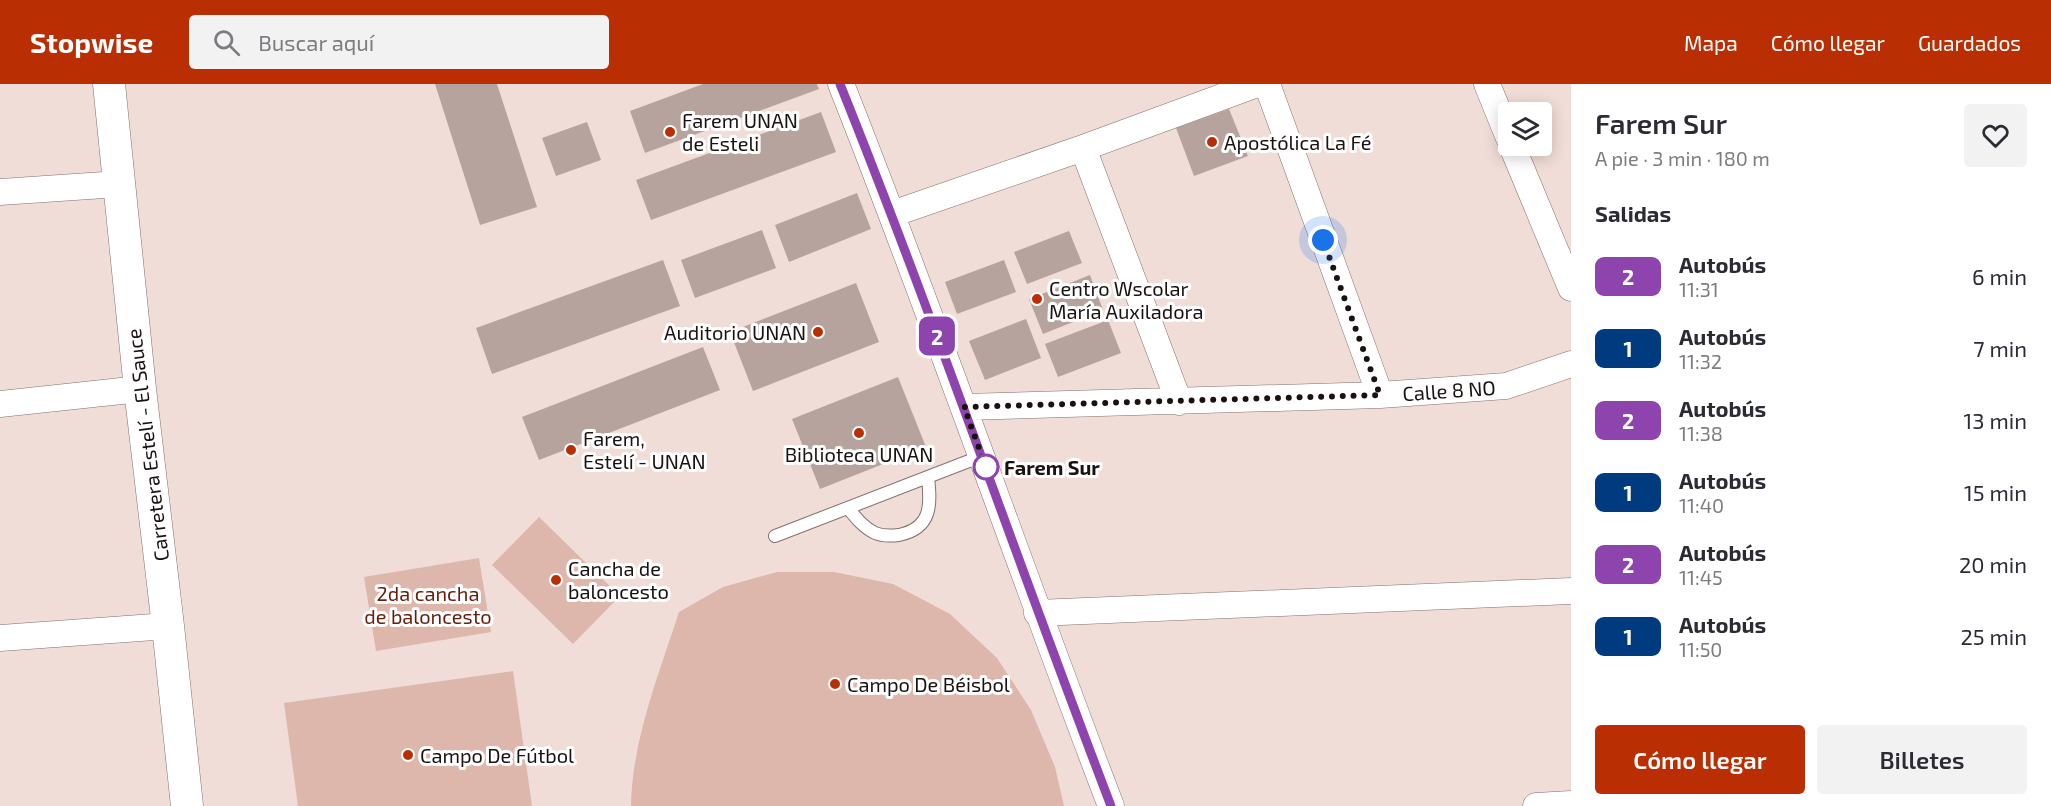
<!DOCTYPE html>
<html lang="es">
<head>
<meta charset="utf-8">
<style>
	:root { --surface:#fff; --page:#f2f2f3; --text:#2b2b33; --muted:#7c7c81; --accent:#b92f03 }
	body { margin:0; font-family:"Exo 2",sans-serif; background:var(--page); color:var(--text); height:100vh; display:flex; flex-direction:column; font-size:22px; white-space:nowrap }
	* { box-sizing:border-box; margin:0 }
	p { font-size:20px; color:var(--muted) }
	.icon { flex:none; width:33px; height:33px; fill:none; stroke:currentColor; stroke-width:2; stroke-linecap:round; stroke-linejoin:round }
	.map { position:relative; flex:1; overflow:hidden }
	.details { display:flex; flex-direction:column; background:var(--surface); width:480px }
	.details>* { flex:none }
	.badge { padding:0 12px; border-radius:9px; font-size:21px; line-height:39px }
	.buttons { position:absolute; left:1498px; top:18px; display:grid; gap:12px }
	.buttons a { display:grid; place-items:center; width:54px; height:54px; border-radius:6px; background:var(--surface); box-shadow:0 3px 15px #0003; font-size:30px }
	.you { position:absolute; width:30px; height:30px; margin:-15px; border:4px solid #fff; border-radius:50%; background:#1a73e8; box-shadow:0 0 0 9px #1a73e833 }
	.map>.badge { position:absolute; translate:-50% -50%; box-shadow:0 0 0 3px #fff }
	h2 { padding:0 24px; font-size:22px; line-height:54px }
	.round { display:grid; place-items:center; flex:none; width:63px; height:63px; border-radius:6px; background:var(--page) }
	.overview { display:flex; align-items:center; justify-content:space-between; height:102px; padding:0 24px }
	h1 { font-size:28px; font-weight:600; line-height:45px }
	.cta { display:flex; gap:12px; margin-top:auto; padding:12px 24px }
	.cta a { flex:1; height:69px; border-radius:6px; background:var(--accent); color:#fff; font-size:24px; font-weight:600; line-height:69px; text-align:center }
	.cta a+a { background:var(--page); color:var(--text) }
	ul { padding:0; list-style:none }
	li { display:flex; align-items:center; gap:18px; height:72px; padding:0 24px }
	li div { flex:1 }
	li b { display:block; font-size:22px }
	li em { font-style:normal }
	li .badge { min-width:66px; font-weight:700; text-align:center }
	header { display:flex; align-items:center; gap:36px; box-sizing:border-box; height:84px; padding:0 30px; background:var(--accent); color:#fff }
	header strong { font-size:28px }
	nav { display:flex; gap:33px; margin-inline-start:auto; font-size:21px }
	.search { width:420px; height:54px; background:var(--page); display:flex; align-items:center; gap:15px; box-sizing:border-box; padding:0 21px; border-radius:6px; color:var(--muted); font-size:22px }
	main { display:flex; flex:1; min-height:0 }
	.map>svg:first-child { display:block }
</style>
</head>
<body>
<header>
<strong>Stopwise</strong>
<div class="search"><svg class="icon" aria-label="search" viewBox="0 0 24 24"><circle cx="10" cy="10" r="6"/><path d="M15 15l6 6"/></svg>Buscar aquí</div>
<nav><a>Mapa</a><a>Cómo llegar</a><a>Guardados</a></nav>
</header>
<main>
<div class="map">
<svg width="1571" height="722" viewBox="0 0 1571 722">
	<rect width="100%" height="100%" fill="#f1ddd7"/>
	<path fill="#ddb6ac" d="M539,433L620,512L573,560L492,481Z
		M479,474L491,548L376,567L364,493Z
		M777,488H834L893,500L950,530L997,574L1031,626L1055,683L1064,722H631C632,656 659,590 679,528L723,503Z
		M513,587L532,722H298L284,619Z"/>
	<path fill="#b6a39e" d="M435,0H497L537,123L480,141Z
		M703,0H817L819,5L645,69L630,27Z
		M1229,25L1248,72L1194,92L1176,44Z
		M821,28L836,68L651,136L636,96Z
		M587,38L601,76L556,92L542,54Z
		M857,109L871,145L789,178L775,141Z
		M762,146L776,184L695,214L681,176Z
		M1069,147L1082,179L1027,200L1014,168Z
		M663,176L680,222L492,290L476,244Z
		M1004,176L1016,208L957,230L945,198Z
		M1090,191L1103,226L1043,250L1029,215Z
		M856,199L879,258L753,307L730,248Z
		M1026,235L1041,274L985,296L969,257Z
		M1108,236L1121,269L1058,293L1045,260Z
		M703,263L720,306L539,376L522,333Z
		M898,293L926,363L820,405L792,335Z"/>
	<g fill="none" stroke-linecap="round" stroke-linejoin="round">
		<defs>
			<path id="service" d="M848,424C856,434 864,444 875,449C882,452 891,452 899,451C932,444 931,421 928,393
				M775,452L982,372"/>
			<path id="minor" d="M841,0C936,239 1019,482 1111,722
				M1267,0L1380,311
				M1487,0L1509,54
				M1512,62L1571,204
				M1083,64L1179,318
				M0,108L119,100
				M892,130L1083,64L1257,0
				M0,320L140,305
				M964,323L1380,311L1506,302L1571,280
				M1037,529L1571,507
				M0,554L168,542
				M1536,722L1571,720"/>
			<path id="tertiary" d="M109,0L140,305L168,542L187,722"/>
		</defs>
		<use href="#service" stroke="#82706c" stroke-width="14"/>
		<use href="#minor" stroke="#82706c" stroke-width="27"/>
		<use href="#tertiary" stroke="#82706c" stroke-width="33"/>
		<use href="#service" stroke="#fff" stroke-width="12"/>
		<use href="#minor" stroke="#fff" stroke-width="26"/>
		<use href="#tertiary" stroke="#fff" stroke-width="32"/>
	</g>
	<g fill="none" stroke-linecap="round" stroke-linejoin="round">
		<defs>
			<path id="line" d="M840,0C936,239 1019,482 1111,722"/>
		</defs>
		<use href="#line" stroke="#fff" stroke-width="14"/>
		<use href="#line" stroke="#8e44ad" stroke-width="9"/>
		<path stroke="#191211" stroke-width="6" stroke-dasharray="0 10.8" d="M986,383L964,323L1380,311L1323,156"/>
	</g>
	<g fill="#b92f03" stroke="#fff" stroke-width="2">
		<circle cx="670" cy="48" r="6"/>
		<circle cx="1212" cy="58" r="6"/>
		<circle cx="1037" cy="215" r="6"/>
		<circle cx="818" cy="248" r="6"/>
		<circle cx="859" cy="349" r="6"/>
		<circle cx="571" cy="366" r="6"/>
		<circle cx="556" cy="496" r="6"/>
		<circle cx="835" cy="600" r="6"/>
		<circle cx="408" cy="671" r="6"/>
	</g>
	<circle fill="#fff" stroke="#8e44ad" stroke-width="3" cx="986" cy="383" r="12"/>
	<g text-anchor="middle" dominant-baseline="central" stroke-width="6" stroke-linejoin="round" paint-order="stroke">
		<g font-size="20" fill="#191211" stroke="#fff" text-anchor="start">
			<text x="682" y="36">Farem UNAN<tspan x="682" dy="23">de Esteli</tspan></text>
			<text x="1224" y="58">Apostólica La Fé</text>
			<text x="1049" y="204">Centro Wscolar<tspan x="1049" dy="23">María Auxiladora</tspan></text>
			<text x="806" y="248" text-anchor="end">Auditorio UNAN</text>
			<text x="583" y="354">Farem,<tspan x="583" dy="23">Estelí - UNAN</tspan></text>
			<text x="859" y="370" text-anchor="middle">Biblioteca UNAN</text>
			<text x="568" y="484">Cancha de<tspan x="568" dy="23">baloncesto</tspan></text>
			<text x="847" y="600">Campo De Béisbol</text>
			<text x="420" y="671">Campo De Fútbol</text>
		</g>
		<g font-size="20" fill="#191211" stroke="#fff">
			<text transform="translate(1449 306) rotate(-4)">Calle 8 NO</text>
			<text transform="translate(147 361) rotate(-97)">Carretera Estelí - El Sauce</text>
		</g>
		<g font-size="20" font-weight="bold" fill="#191211" stroke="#fff" text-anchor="start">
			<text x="1004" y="383">Farem Sur</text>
		</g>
		<g font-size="20" fill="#651e0b" stroke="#fff">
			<text x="428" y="509">2da cancha<tspan x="428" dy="23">de baloncesto</tspan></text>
		</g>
	</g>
</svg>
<div class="buttons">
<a><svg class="icon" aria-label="layers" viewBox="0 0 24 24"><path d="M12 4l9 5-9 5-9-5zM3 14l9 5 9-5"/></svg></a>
</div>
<div class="you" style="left:1323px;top:156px"></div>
<b class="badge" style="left:937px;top:252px;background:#8e44ad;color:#fff">2</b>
</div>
<section class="details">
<div class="overview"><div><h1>Farem Sur</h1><p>A pie · 3 min · 180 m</p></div><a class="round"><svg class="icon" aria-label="heart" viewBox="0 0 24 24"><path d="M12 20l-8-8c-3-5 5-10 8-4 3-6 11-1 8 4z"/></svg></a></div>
<h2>Salidas</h2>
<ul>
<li><span class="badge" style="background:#8e44ad;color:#fff">2</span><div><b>Autobús</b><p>11:31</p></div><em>6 min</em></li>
<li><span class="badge" style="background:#003b80;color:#fff">1</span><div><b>Autobús</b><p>11:32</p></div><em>7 min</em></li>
<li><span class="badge" style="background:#8e44ad;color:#fff">2</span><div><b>Autobús</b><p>11:38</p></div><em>13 min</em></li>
<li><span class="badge" style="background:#003b80;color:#fff">1</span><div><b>Autobús</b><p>11:40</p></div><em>15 min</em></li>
<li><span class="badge" style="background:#8e44ad;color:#fff">2</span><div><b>Autobús</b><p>11:45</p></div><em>20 min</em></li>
<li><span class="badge" style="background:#003b80;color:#fff">1</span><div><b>Autobús</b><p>11:50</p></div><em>25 min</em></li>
</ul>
<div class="cta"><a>Cómo llegar</a><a>Billetes</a></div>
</section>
</main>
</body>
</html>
